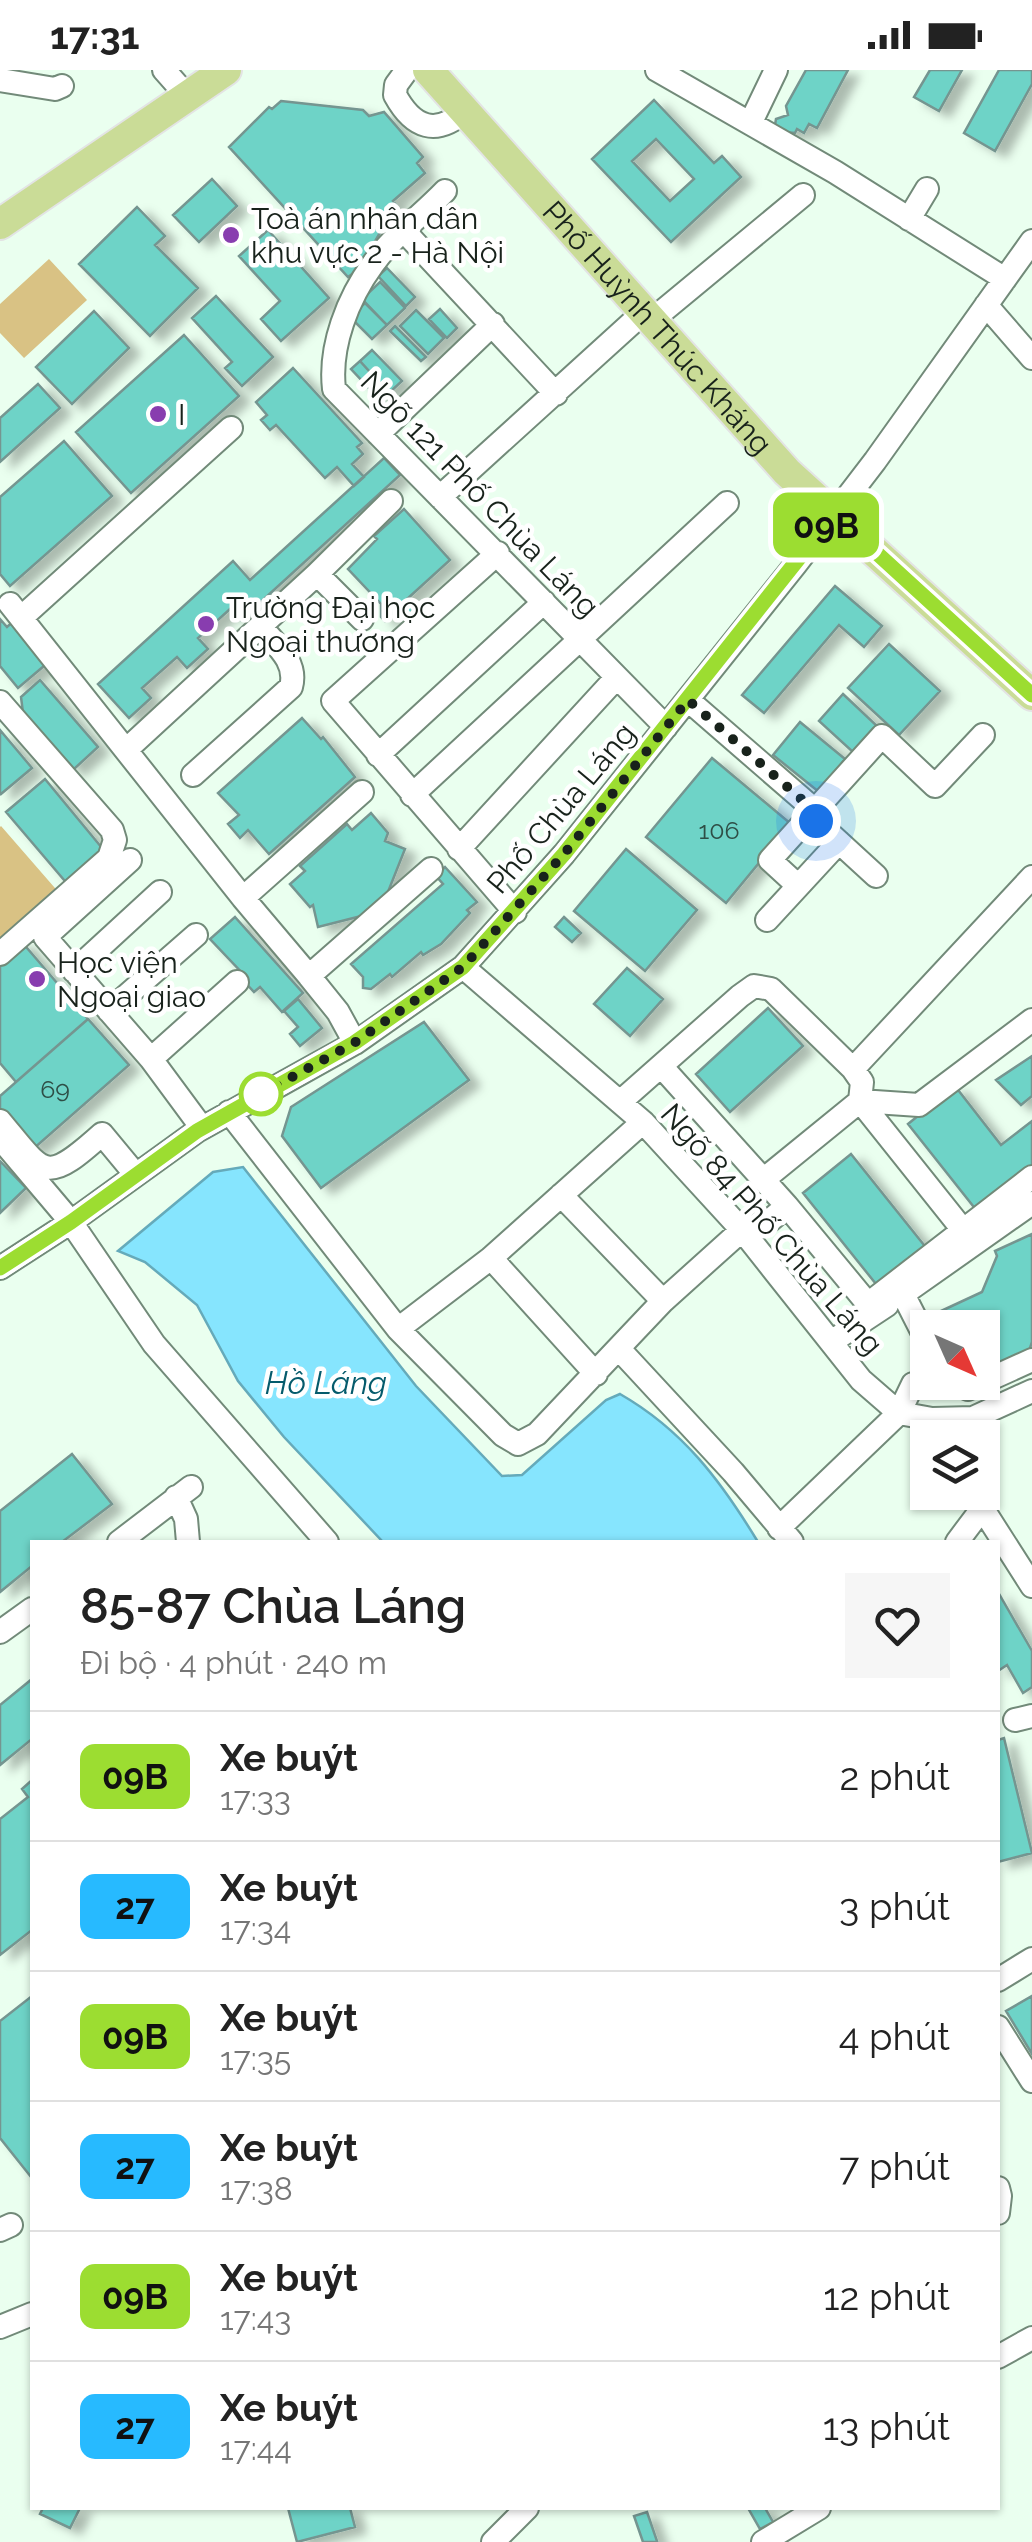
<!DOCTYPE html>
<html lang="vi">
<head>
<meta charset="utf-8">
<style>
	:root { --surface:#fff; --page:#f6f6f6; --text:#222; --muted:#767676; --line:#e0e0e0 }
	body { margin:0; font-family:Raleway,sans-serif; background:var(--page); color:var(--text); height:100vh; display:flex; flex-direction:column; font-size:38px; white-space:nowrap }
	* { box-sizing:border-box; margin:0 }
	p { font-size:32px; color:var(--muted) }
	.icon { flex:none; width:55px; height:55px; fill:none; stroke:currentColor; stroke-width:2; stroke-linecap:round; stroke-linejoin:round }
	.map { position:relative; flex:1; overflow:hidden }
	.drawer { position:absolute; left:30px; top:1470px; width:970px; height:970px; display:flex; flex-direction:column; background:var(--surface); border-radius:0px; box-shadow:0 2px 8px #0004 }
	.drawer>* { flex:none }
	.badge { padding:0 20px; border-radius:15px; font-size:35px; line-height:65px }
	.needle { width:65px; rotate:135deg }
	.fabs { position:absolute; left:910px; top:1240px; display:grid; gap:20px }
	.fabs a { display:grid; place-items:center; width:90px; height:90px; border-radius:0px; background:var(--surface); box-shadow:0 2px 8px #0004; font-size:50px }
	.you { position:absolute; width:50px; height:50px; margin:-25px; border:8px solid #fff; border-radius:50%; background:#1a73e8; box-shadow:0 0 0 15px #1a73e833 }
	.map>.badge { position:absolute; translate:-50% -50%; box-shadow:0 0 0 5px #fff }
	.round { display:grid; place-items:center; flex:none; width:105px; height:105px; border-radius:0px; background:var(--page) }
	.headline { display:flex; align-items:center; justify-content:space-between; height:170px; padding:0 50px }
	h1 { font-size:48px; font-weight:600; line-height:75px }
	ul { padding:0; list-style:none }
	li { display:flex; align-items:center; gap:30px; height:130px; padding:0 50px; border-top:2px solid var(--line) }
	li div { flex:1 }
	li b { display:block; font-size:38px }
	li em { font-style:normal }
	li .badge { min-width:110px; font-weight:700; text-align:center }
	.status { display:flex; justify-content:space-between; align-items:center; height:70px; padding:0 50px; background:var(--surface); direction:ltr }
	.status svg { height:28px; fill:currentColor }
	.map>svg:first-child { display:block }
</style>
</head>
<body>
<div class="status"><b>17:31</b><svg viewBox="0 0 49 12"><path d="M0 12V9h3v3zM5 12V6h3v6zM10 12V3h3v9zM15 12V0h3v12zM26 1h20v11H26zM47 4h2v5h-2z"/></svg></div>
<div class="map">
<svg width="1032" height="2472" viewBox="0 0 1032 2472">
	<defs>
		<filter id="shadow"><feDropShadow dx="11" dy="6" stdDeviation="5" flood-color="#0004"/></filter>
	</defs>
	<rect width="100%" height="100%" fill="#eaffef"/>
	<path fill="#d9c284" d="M49,189L87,230L24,288L0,263V234Z
		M1,756L61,825L0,878V757Z"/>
	<path fill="#86e5fe" stroke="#65aaba" stroke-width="2.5" d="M243,1097L416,1316L502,1406L522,1405L606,1330L620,1324C683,1360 721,1411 758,1472H383L284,1367L238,1311L197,1235L145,1192L118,1181L213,1102Z"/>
	<path fill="#6ed3c7" stroke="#749590" stroke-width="2.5" fill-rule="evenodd" filter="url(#shadow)" d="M806,0H848L817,58L809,54L804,63L797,59L795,63L784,62L775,55L776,49L788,45L786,36Z
		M930,0H962L939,41L914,27Z
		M999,0H1032V14L995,81L964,63Z
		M654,30L714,93L722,86L741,107L671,172L592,89ZM656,69L694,109L670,131L632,91Z
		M281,31L363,40L369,46L384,42L423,87L417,93L425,103L393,131L396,135L359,199L348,207L229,77L269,37L272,39Z
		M212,109L237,136L199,172L173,145Z
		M137,137L165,166L155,175L198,218L150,266L79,194Z
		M268,160L329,228L281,271L261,249L280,231L239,186Z
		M387,198L415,227L406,236L378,206Z
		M380,212L405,238L387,255L362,229Z
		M216,226L273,287L242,316L225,298L232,292L192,248Z
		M365,233L387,255L372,269L350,247Z
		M440,239L457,258L447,268L429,249Z
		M416,240L444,268L428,284L400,256Z
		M94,241L129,278L72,334L36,297Z
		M395,256L426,287L421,291L390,261Z
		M184,265L239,326L131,423L76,362Z
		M372,280L402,311L389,323L360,291Z
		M360,291L389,323L381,331L351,299Z
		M293,298L362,373L357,377L363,384L352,394L364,407L354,416L337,397L325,408L276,355L270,360L261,350L267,345L256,332Z
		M38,314L60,338L0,392V348Z
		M64,371L112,426L10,516L0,504V427Z
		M384,388L400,405L241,550L230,539L198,568L208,579L187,598L177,587L142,618L151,628L129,648L98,614L233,491L250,510Z
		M404,439L450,490L406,530L413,539L409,547L407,544L400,547L395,541L385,551L381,547V534L348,499L377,469L374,466Z
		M835,516L882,556L864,577L839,555L764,643L742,625Z
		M0,549L7,557L16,549L51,590L18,618L0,596Z
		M889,574L940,621L899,665L848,618Z
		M40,610L98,677L73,700L23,643L21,627Z
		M843,624L877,656L854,683L819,651Z
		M302,648L321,669L323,667L355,707L269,784L248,760L240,768L228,754L239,745L218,723Z
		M800,652L845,689L819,722L773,685Z
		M0,660L32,698L1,724L0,722Z
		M712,688L791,754L726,833L646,767Z
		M45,709L107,784L70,817L6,742Z
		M371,743L388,763L385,771L405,779L382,837L377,842L318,857L313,835L310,837L290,814L305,801L300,796L347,754L352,760Z
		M626,779L697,840L645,901L574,841Z
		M445,797L477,832L467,840L470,843L441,874L423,885L421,882L392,907L390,904L371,919L363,918V907L351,894L443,814L436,806Z
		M235,847L303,923L282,942L260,917L254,922L242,909L245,906L210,869Z
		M564,847L581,863L572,872L555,857Z
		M21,871L88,949L16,1012L0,993V889Z
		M627,898L663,929L630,966L594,934Z
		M298,929L322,958L300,976L290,964L298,957L284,941Z
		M768,938L803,976L730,1042L696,1004Z
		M88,949L129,995L32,1080L0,1044V1026Z
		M424,952L469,1010L321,1118L282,1066L291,1037Z
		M1032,986V1026L1021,1035L996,1010Z
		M955,1016L1001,1075L1032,1051V1098L977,1141L908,1054Z
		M851,1084L928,1180L880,1219L803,1123Z
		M0,1091L26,1118L0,1143Z
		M1032,1164V1272L1028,1284L982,1305V1258H930L926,1248L982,1222L997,1186L995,1181Z
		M72,1384L112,1434L62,1472H32V1496L0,1522V1441Z
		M998,1522L1032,1581V1617L1023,1623L1007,1595L998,1601Z
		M32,1609V1669L0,1695V1635Z
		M1004,1668L1032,1783L998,1792V1670Z
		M32,1710V1860L0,1885V1749L28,1727L22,1719Z
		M32,1926V2106L31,2107L0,2068V1951Z
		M1032,1926V1984L1006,1941Z
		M43,2438H80L70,2458L40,2444Z
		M288,2438H350L355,2457L297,2472Z
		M748,2438H765L773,2452L760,2459Z
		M647,2442L657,2471L655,2472H643L634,2446Z"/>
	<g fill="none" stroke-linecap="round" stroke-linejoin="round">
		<defs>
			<path id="minor" d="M164,0L187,26
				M407,0L396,15L395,25C413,58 436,67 466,40
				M657,0L835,102L1005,209
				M0,10L55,19L62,16
				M751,52L776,0
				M445,121C422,145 392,167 373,194C348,228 329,276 334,319L666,657
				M909,149L927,119
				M405,162L556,324
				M986,235L1032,288
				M652,250L803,125
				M378,364L493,254
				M440,427L645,241
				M498,483L333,631L515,842
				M317,504L362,549
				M10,534L243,828L309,906L338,942L355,973
				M22,547L231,358
				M688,630L816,741V751L876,806
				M0,632L112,760L115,770L109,788L0,884
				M126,680L317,504L391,431
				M378,685L544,532
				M193,705L291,617C298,592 276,575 261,557
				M412,725L727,433
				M459,779L617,607
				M130,790L45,867L151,989L202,1058
				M795,813L770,790L882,666L935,716L983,665
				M243,828L362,722
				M767,850L839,772
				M463,897L643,1052L742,1160L861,1310L899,1343
				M74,901L160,822
				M309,906L431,799
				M109,941L196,865
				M151,989L237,912
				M661,996L787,1136L868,1234L1032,1107
				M853,999L1032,807
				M860,1031L919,1035L1032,950
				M860,1031L963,1160
				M620,1032L740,926L754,916L771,919L853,999L862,1012L860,1031L763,1110
				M229,1042L398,1259L503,1365L518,1374L537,1364L663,1231L742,1160L768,1152L787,1136
				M0,1051C45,1105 44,1116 102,1064L136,1105
				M0,1068L71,1152L154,1274L327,1472
				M561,1125L663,1231
				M491,1188L596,1304
				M0,1198L71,1152L197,1061L355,973L463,897L564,784L796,494L875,391L1032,171
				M398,1259L491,1188L643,1052
				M831,1272L887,1235
				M928,1273L903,1224L1032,1133
				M619,1279L733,1402L792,1472
				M953,1312L968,1319L1032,1290
				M899,1343L932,1349L973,1348L1032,1321
				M972,1422L1032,1516
				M176,1427L186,1449L188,1472
				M779,1458L899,1343L913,1314L928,1311
				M119,1472L191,1417
				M957,1472L981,1440
				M0,1562L32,1539
				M1015,1650L1032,1646
				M998,1910L1032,1889
				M998,1957L1032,2011
				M998,2118L1000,2126L998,2143
				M0,2160L11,2155
				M0,2257L32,2244
				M998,2287L1032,2268
				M493,2472L527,2438
				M763,2472L819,2438"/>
			<g id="major">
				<path id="s1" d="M428,0L787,402L1032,625"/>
				<path d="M0,154L226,0"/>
			</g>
		</defs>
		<use href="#minor" stroke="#728a79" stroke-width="26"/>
		<use href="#major" stroke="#e3e4e4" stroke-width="34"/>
		<use href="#minor" stroke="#fff" stroke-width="22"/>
		<use href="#major" stroke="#cadc97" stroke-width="30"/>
	</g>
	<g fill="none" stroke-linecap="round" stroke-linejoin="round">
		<defs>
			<path id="line" d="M0,1198L71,1152L197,1061L354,973L463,897L564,784L834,444L1032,625"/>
		</defs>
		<use href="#line" stroke="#fff" stroke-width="22"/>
		<use href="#line" stroke="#9cdd31" stroke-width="15"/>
		<path stroke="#18221b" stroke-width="10" stroke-dasharray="0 18" d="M261,1024L354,973L463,897L564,784L688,630L816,742V751"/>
	</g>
	<g fill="#883daf" stroke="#fff" stroke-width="4">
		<circle cx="231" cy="165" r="10"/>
		<circle cx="158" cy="344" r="10"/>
		<circle cx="206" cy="554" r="10"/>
		<circle cx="37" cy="909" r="10"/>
	</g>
	<circle fill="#fff" stroke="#9cdd31" stroke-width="5" cx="261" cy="1024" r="20"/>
	<g text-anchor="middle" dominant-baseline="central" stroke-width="9" stroke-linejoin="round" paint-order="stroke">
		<g font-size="25" fill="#2e4e46">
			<text x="719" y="760">106</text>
			<text x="55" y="1019">69</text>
		</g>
		<g font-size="30" fill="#18221b" stroke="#fff" text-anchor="start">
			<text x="251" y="148">Toà án nhân dân<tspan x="251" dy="34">khu vực 2 - Hà Nội</tspan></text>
			<text x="178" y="344">I</text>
			<text x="226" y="537">Trường Đại học<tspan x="226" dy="34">Ngoại thương</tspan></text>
			<text x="57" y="892">Học viện<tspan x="57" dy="34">Ngoại giao</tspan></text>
		</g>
		<g font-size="30" fill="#18221b" stroke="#fff">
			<text stroke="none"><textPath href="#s1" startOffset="345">Phố Huỳnh Thúc Kháng</textPath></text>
			<text transform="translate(480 424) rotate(46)">Ngõ 121 Phố Chùa Láng</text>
			<text transform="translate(561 738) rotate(-50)">Phố Chùa Láng</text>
			<text transform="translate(772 1159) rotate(49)">Ngõ 84 Phố Chùa Láng</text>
		</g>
		<g font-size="32" font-style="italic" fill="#055b6c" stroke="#fff">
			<text x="326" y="1312">Hồ Láng</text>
		</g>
	</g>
</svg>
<div class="fabs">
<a><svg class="needle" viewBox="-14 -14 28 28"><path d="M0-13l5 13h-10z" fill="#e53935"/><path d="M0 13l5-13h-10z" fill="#767676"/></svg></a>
<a><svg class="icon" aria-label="layers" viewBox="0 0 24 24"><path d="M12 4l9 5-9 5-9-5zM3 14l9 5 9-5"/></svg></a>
</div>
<div class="you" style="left:816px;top:751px"></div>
<b class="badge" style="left:826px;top:455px;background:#9cdd31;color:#111">09B</b>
<section class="drawer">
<div class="headline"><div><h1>85-87 Chùa Láng</h1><p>Đi bộ · 4 phút · 240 m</p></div><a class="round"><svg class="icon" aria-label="heart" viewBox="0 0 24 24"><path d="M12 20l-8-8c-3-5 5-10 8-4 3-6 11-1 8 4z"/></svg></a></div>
<ul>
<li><span class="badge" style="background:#9cdd31;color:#111">09B</span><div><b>Xe buýt</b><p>17:33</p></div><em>2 phút</em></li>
<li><span class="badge" style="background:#27baff;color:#111">27</span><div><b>Xe buýt</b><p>17:34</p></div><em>3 phút</em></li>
<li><span class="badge" style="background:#9cdd31;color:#111">09B</span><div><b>Xe buýt</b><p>17:35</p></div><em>4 phút</em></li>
<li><span class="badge" style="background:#27baff;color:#111">27</span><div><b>Xe buýt</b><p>17:38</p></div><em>7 phút</em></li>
<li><span class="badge" style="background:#9cdd31;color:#111">09B</span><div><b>Xe buýt</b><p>17:43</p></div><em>12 phút</em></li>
<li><span class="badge" style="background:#27baff;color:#111">27</span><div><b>Xe buýt</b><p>17:44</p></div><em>13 phút</em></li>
</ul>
</section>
</div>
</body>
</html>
